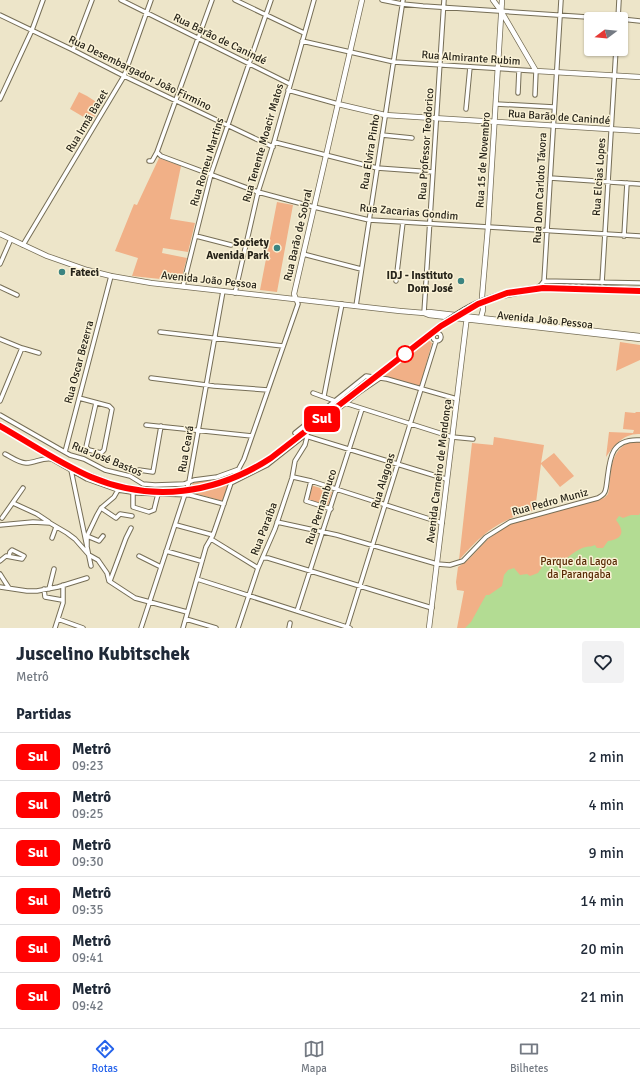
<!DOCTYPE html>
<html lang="pt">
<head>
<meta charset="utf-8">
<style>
	:root { --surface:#fff; --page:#f2f2f3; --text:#1f2937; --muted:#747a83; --line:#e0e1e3; --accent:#2563eb }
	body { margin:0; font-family:Signika,sans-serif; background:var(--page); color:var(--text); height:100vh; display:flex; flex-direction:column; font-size:15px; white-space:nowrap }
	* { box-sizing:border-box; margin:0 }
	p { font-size:13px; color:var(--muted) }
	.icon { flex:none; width:22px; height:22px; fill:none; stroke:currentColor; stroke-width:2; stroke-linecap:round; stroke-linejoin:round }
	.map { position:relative; height:628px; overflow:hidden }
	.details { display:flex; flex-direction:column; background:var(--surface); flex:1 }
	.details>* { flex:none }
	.badge { padding:0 8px; border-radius:6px; font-size:14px; line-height:26px }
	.needle { width:26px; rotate:254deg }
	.tools { position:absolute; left:584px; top:12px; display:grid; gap:8px }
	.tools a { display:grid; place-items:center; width:44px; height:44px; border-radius:4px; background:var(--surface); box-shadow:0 1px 3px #0004; font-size:20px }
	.map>.badge { position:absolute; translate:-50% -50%; box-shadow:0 0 0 2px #fff }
	h2 { padding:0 16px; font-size:15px; line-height:36px }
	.round { display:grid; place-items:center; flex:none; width:42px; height:42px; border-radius:4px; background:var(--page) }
	.head { display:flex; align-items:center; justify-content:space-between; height:68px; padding:0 16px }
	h1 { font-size:19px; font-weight:700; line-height:30px }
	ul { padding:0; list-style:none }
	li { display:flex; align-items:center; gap:12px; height:48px; padding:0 16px; border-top:1px solid var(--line) }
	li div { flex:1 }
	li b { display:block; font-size:15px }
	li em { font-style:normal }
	li .badge { min-width:44px; font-weight:700; text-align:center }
	.tab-bar { display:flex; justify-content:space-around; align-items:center; height:56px; border-top:1px solid var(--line); background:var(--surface); font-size:11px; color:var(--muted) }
	.tab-bar a { display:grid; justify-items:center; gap:2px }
	.tab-bar .active { color:var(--accent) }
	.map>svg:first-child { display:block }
</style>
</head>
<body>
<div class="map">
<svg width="640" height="628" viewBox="0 0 640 628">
	<rect width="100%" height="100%" fill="#ede5c9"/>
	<path fill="#f1b087" d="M79,92L87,96L101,105L92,122L70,109Z
		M159,158L181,166L170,219L195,223L188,252L163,248L162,253L187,258L181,280L179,281L132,276L138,258L115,251L134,204L137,205Z
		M277,202L293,205L277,292L260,290Z
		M429,340L432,343L420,386L383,377Z
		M620,342L640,345V360L616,371Z
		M625,412L635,413L636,412H640V434C624,433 614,445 606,457L609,432L633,433L634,430L623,429Z
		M494,437L544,445L541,463L554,453L574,476L560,487L541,464L535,510C497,521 485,531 459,560L472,443L493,445Z
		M631,442H640V628H457L464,591L457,590L456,582L458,567L468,560L488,539L510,524L604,498L608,494L609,489C611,471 610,449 631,442Z
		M233,473L223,501L190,492L193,483Z
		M311,485L332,492L328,505H326L307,500Z"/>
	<path fill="#b3dc93" d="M640,513V628H465L471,622L486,595H489L502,586L504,575L508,570L514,568L520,575L527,574L530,576L538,573L542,567L540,564L547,561C555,564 555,561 561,563C567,558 578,548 586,547C590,546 591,547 595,545L597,548H603L608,541C623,539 625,531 616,520L619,516L623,518L631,515H639Z"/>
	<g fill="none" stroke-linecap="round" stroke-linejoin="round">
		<defs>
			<path id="minor" d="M121,0L290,84
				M212,0L157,152L161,156L258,192L314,207L369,220L640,236
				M235,0L304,33
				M382,0L402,4L423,6L617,19
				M0,15L73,50L124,76L273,147
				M618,19L619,0
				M621,19L640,21
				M302,41L394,62L536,71L535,95
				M73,50L92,0
				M288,90L338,104
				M518,93L519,70
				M0,99L32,30L43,0
				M496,104L554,107
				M466,109L470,67
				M382,135L412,138
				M274,142L377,168L433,172
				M149,161H152L157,152
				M550,178L640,184
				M196,236L231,245
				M624,236L627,183
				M23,245L124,76L151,0
				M303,254L361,269
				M0,264L11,239
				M396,281L403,222
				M544,281L561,0
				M544,281L640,283
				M602,283L616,49
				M183,286L211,174L271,0
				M0,287L17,295
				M235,293L258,192L274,142L314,0
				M483,303L499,297L533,290L541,285L544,281
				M356,306L403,0
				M424,313L444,0
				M160,332L283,346
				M433 337a4 4 0 1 1 8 0a4 4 0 1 1-8 0Z
				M0,339L22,348L39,353
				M151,378L214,386L268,390
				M313,393L335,401
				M324,396L342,304
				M79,398L109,406L112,409L104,450L101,453L89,450L86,447L96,403
				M0,401L22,348
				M345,403L452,437L473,439
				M0,415L70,455L84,459L105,470L130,476L143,484L155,485L184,484L194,480L217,477L239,469
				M146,425L252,436
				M295,433L366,376L387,379L457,399
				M306,436L446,479
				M65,452L111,276
				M5,454C11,457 19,463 26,463C35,463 43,457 52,459L87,479L118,490L138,493L190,495L224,504
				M71,470L91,566
				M139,470L153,472L161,426
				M293,477L311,481L442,523
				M311,481L306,501L331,509
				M231,483L267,465L358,393L380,378
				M133,493V507L149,512L154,510L158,494
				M13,503L37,514L49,522
				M101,508L116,518L120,514L132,516
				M2,518L23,488
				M277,522L337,535L437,564L450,565L463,561L486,537L510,522L598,498C603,495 605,494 606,488C610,464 607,438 640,440
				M0,525L33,522L50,523L67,533L75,539L89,555L98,560L107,573L109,581L135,598L187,612
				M176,525L213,535
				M87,536L99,541L103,536
				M52,538L56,527
				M211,539L258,568
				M87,546V536L97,515L101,508L114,497L118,490
				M166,551L201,561
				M139,556L161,567
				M263,558H268L432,608
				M0,561L6,556L22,559L24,556L12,550L10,552L9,556
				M0,574L9,588
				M197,579L350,628
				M110,581L126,538L131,528
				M0,587L27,591H37L58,587L87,578
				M44,589L45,597L62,600
				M49,589L54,569
				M297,611L362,409
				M58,619L83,628
				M186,619L216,628
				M347,627L436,341
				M55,628L63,603V585
				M141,628L189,482L223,291
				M183,628L206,547L213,535L231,483L244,459L298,304L296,299
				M238,628L258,568L275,529L292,478L295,461L305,445L307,437
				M289,628L290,623"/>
			<path id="major" d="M493,0L501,11L536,71L640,77
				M338,104L385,115L640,131
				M0,234L47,256L87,270L111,276L151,283L400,311L424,313L429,312L640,336
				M296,299L294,294L362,0
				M424,313L429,315L640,339
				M480,321L483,310L482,297L488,227L502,0
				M429,628L467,316"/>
		</defs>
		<use href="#minor" stroke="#766e56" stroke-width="5.5"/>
		<use href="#major" stroke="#766e56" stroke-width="6"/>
		<use href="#minor" stroke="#fff" stroke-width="3.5"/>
		<use href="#major" stroke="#fff" stroke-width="4.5"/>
		<defs>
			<path id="rail" d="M0,423C30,440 59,460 91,474C153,501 215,492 271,456L439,324C455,313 471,302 490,296C535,279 593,286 640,288"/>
		</defs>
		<use href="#rail" stroke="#524e40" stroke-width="2.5"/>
		<use href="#rail" stroke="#faf2d6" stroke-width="1" stroke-dasharray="3" stroke-linecap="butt"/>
	</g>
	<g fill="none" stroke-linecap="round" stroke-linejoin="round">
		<defs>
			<path id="line" d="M0,426C30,443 59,463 91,477C152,503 216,494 271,458L441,326L478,304L507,293L543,288L640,291"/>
		</defs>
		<use href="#line" stroke="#fff" stroke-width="9"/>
		<use href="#line" stroke="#f00" stroke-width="6"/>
	</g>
	<g fill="#3c8481" stroke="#faf2d6" stroke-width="1.5">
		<circle cx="277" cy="248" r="4"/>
		<circle cx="62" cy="272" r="4"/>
		<circle cx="461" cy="281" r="4"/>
	</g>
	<circle fill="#fff" stroke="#f00" stroke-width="2" cx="405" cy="354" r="8"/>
	<g text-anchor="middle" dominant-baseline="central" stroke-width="3" stroke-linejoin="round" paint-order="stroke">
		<g font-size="11" fill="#27241a" stroke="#faf2d6">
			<text transform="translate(220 39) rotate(26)">Rua Barão de Canindé</text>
			<text transform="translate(471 58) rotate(4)">Rua Almirante Rubim</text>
			<text transform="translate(140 73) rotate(26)">Rua Desembargador João Firmino</text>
			<text transform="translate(559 117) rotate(4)">Rua Barão de Canindé</text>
			<text transform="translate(87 121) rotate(-59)">Rua Irmã Bazet</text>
			<text transform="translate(263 143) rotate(-74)">Rua Tenente Moacir Matos</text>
			<text transform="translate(426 144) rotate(-86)">Rua Professor Teodorico</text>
			<text transform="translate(370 152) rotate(-81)">Rua Elvira Pinho</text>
			<text transform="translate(483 160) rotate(-86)">Rua 15 de Novembro</text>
			<text transform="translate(207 162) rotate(-73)">Rua Romeu Martins</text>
			<text transform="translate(599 177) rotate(-86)">Rua Elcias Lopes</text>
			<text transform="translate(540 188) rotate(-87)">Rua Dom Carloto Távora</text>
			<text transform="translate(409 212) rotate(5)">Rua Zacarias Gondim</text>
			<text transform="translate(298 235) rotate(-77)">Rua Barão de Sobral</text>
			<text transform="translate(209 280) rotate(6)">Avenida João Pessoa</text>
			<text transform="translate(545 320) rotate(6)">Avenida João Pessoa</text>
			<text transform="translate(79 362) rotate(-75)">Rua Oscar Bezerra</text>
			<text transform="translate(186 449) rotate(-80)">Rua Ceará</text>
			<text transform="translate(107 459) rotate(22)">Rua José Bastos</text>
			<text transform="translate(439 471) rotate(-83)">Avenida Carneiro de Mendonça</text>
			<text transform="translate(383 481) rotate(-73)">Rua Alagoas</text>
			<text transform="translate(550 502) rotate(-15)">Rua Pedro Muniz</text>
			<text transform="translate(321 507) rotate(-72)">Rua Pernambuco</text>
			<text transform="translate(264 529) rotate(-69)">Rua Paraíba</text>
		</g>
		<g font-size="11" font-weight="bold" fill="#27241a" stroke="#faf2d6" text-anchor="end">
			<text x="269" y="242">Society<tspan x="269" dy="13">Avenida Park</tspan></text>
			<text x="70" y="272" text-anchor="start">Fateci</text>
			<text x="453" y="275">IDJ - Instituto<tspan x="453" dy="13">Dom José</tspan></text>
		</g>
		<g font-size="11" fill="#582a05" stroke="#faf2d6">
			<text x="579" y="561">Parque da Lagoa<tspan x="579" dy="13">da Parangaba</tspan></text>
		</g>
	</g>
</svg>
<div class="tools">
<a><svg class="needle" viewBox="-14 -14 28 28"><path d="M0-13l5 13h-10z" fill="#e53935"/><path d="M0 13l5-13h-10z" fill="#747a83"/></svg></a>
</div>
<b class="badge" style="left:322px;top:419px;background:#f00;color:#fff">Sul</b>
</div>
<section class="details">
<div class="head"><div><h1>Juscelino Kubitschek</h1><p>Metrô</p></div><a class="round"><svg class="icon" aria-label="heart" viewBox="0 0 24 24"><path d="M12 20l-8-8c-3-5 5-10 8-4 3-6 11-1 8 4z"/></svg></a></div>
<h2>Partidas</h2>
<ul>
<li><span class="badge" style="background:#f00;color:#fff">Sul</span><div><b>Metrô</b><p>09:23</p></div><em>2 min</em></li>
<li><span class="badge" style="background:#f00;color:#fff">Sul</span><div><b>Metrô</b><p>09:25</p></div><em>4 min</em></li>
<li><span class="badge" style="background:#f00;color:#fff">Sul</span><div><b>Metrô</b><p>09:30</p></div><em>9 min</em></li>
<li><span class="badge" style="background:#f00;color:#fff">Sul</span><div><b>Metrô</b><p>09:35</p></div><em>14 min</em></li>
<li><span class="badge" style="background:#f00;color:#fff">Sul</span><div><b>Metrô</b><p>09:41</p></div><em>20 min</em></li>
<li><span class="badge" style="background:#f00;color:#fff">Sul</span><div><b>Metrô</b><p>09:42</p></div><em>21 min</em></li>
</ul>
</section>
<nav class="tab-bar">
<a class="active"><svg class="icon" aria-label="directions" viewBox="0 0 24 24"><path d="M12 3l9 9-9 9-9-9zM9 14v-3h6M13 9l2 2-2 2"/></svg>Rotas</a>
<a><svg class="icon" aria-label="map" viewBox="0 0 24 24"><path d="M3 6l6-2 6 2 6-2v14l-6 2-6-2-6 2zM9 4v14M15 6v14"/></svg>Mapa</a>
<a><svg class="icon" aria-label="tickets" viewBox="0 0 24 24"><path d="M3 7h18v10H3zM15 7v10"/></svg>Bilhetes</a>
</nav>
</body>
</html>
